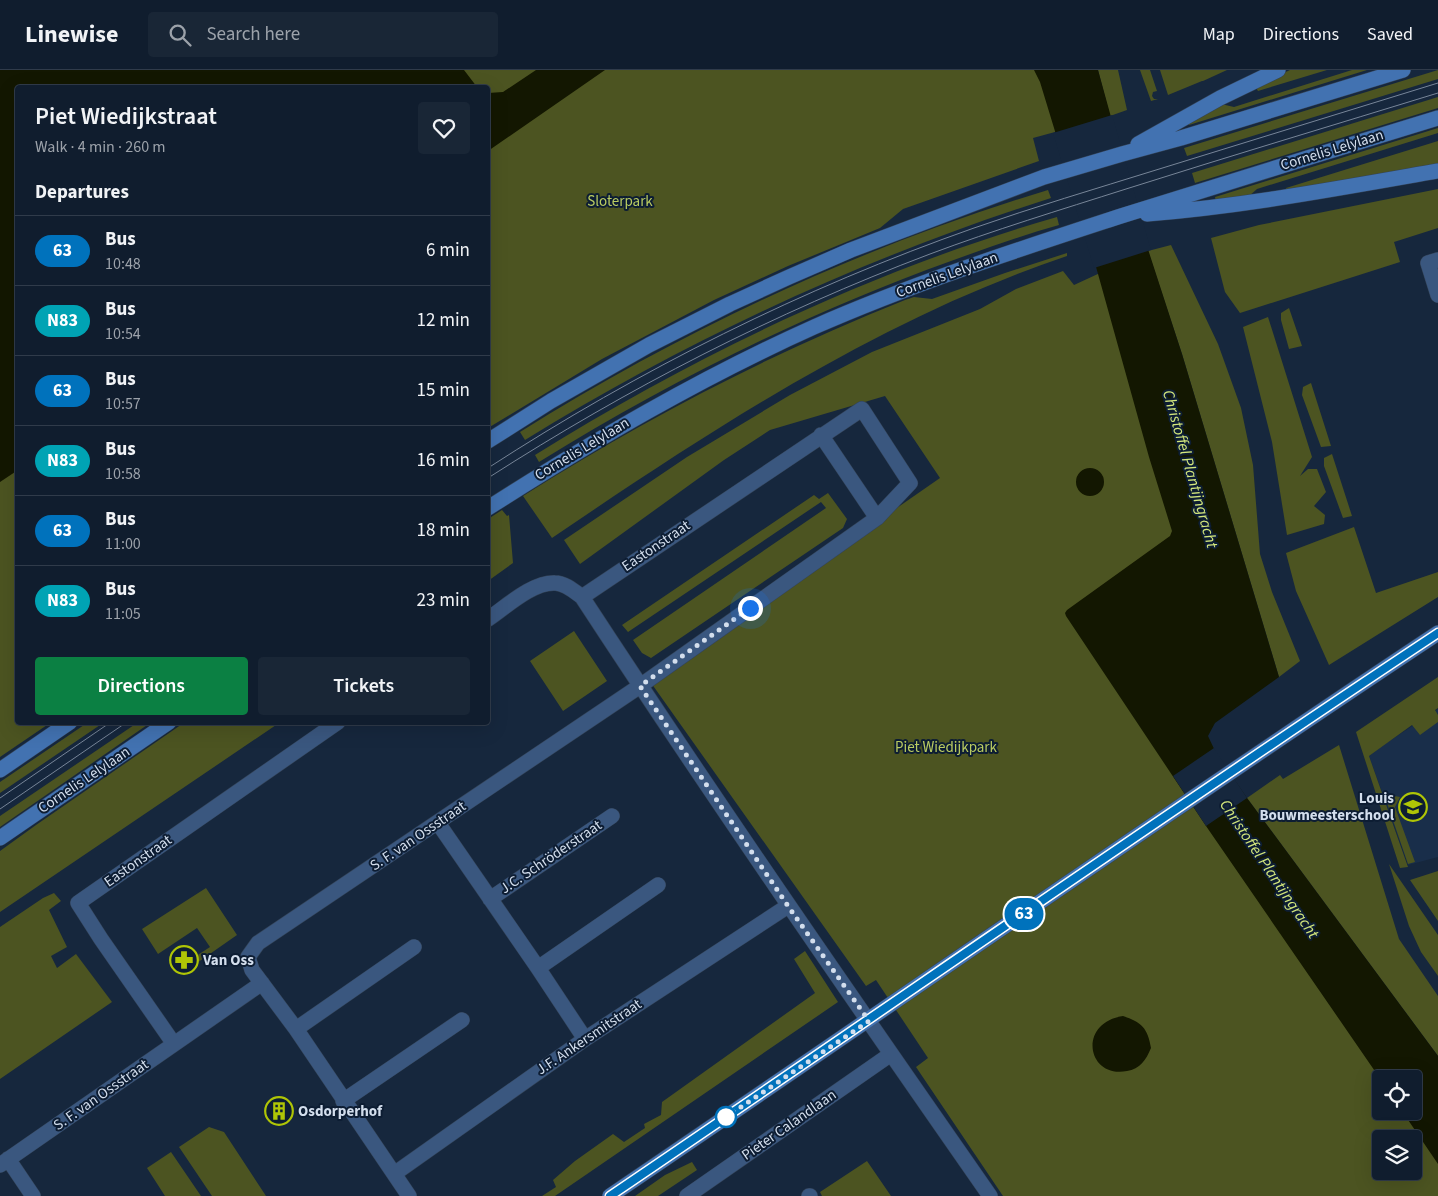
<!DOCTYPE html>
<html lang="en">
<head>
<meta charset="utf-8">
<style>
	:root { --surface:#101d2e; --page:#192636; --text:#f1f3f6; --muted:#9ca2aa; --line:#303b4a; --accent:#0b8043 }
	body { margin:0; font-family:"Source Sans 3",sans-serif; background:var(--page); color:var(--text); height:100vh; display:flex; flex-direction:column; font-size:19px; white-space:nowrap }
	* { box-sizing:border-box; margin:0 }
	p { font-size:16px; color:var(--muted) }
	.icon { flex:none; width:28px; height:28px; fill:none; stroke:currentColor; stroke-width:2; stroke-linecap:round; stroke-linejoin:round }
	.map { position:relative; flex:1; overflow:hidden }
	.panel { position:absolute; left:15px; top:15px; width:475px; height:640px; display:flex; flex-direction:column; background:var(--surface); border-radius:5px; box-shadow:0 5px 20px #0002,0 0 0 1px var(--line) }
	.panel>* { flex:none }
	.badge { padding:0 10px; border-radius:16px; font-size:18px; line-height:32px }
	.buttons { position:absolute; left:1372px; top:1000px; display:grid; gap:10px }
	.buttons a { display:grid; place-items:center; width:50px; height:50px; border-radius:5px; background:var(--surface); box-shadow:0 5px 20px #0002,0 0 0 1px var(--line); font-size:25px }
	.you { position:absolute; width:25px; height:25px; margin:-12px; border:4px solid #fff; border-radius:50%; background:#1a73e8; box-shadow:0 0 0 8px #1a73e833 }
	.map>.badge { position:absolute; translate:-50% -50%; box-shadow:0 0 0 2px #fff }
	h2 { padding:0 20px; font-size:19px; line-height:45px }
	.round { display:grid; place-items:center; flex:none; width:52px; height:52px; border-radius:5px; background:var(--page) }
	.headline { display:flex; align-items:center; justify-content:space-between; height:85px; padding:0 20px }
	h1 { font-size:24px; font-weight:600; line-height:38px }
	.cta { display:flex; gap:10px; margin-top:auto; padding:10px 20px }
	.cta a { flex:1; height:58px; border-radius:5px; background:var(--accent); color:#fff; font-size:20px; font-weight:600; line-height:58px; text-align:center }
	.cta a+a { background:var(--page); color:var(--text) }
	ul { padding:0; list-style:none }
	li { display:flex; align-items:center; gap:15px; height:70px; padding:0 20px; border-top:1px solid var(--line) }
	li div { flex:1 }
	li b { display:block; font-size:19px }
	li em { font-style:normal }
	li .badge { min-width:55px; font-weight:700; text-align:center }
	header { display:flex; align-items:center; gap:30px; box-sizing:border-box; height:70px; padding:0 25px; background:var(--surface); border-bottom:1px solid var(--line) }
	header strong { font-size:24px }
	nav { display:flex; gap:28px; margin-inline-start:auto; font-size:18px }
	.search { width:350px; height:45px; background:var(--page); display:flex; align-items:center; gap:12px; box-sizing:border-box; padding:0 18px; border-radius:5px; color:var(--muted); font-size:19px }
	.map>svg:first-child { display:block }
</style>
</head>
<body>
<header>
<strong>Linewise</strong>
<div class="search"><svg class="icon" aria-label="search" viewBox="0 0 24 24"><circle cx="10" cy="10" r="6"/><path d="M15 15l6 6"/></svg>Search here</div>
<nav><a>Map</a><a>Directions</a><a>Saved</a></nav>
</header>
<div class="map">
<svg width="1438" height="1126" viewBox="0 0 1438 1126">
	<rect width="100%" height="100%" fill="#16273d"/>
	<path fill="#192e4a" d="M1438,639V787L1408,795L1369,686L1385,674Z"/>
	<path fill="#4c5421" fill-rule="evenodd" d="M0,0H1087L1055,62L1033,68L1039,91L903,139L880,158L788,196L714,230L602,289L488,358V18H18V652L50,653L0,687Z
		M1098,0H1118L1127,40L1110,46Z
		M1140,0H1150L1157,21L1153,22L1152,26L1154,29H1158L1151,31Z
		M1160,0H1227L1203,11H1202L1168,25Z
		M1290,0H1327L1258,21L1255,16Z
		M1352,0H1367L1189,55L1187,51L1221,34L1234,37Z
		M1438,0V9L1187,86L1184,78Z
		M1438,27V38L1195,113L1192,103Z
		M1438,58V63L1257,119L1248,127L1216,132L1215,127Z
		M1438,71V95L1287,122L1286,118Z
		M1438,119V158L1394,172L1400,192L1240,243L1225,222L1211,168L1259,155Z
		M1048,120L1051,128C866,187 690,268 525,370L520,362C684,259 863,176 1048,120Z
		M1057,147L1059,155C1023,165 987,178 951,191C807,243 670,311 539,392L535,385C697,284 873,200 1057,147Z
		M1171,175L1218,274L1241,338L1253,395L1260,484L1272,522L1300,591L1279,607L1182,284L1148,181Z
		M1067,183V186C880,249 714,358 552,468L523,426C644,349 772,283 905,230L914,227L932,229L1005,203Z
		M1063,201L1074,215L1100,203L1181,480L1106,574L1381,1009V1041H1410L1438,1082V1126H1003L916,997L928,988L876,910L866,916L649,610L940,408L885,326L770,360L724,390L580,494L564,470L687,387L790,325L872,282L980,239L1016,219ZM1381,1069H1414V1101H1381Z
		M1289,238L1302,276L1289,279L1281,250V243Z
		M1268,247L1312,387L1300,406L1308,399H1317L1326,422L1314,436L1325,445L1324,454L1287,465L1272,372L1243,257Z
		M1311,313L1331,376L1321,377L1302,325L1303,317Z
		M1332,384L1352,446L1343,448L1324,396V388Z
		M828,423L847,449L843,458L651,588L642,583L633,570L826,438L821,432L628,562L622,555L814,425L819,429Z
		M502,440L507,446L509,445L513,493L488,511V449Z
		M1354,457L1376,523L1438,502V527L1329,595L1296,521L1286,483Z
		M574,561L607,611L563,641L530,591Z
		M1438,607V638L1435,640L1438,645V652L1420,665L1412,655L1369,686L1408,797L1400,798L1356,662Z
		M185,652L279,653L0,842V781L36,755Z
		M87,653H103L0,723V712Z
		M137,653H150L0,757V746Z
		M1339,675L1399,869L1438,926V986L1247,728L1280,705L1283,709Z
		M1384,724L1400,727L1395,737L1415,792L1408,794Z
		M1389,794L1438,865V906L1421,882L1409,856Z
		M1438,801V851L1410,810Z
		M206,818L237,865L194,895L190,890L210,877L197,858L158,884L142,859Z
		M54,823L61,831L49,840L67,877L51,886L57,898L76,884L112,932L0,1009V857L43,828Z
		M805,881L838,932L555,1126H542L556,1117L553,1110L575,1091L613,1064L624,1072L645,1058L644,1054L661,1045L662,1032L815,923L794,889Z
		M209,1057L224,1062L266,1126H212L179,1077Z
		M171,1082L201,1126H165L147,1098Z
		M867,1091L891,1126H822L820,1122Z
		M692,1092L697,1100L658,1126H635L665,1105Z"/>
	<path fill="#131701" d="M0,0H464L477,17L18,18V400L0,412Z
		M536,0H605L488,81V23L503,22Z
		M1034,0H1098L1145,170L1182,284L1279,607L1215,653L1208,666L1216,683L1247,728L1438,986V1094L1402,1041H1414V1009H1381V1010L1206,756L1066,546L1065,543L1067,540L1170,466L1172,461L1149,387L1093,186L1040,12Z
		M1076 412a14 14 0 1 1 28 0a14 14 0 1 1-28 0Z
		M1123,946C1141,952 1148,958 1151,978C1146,990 1140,999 1127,1001C1087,1009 1077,953 1123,946Z"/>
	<path fill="#16273d" d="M1112,45L1151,180L1094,198L1053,63Z
		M1214,678L1247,728L1206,756L1173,706Z"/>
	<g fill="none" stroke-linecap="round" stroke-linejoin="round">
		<defs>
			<path id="street" d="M1438,190L1428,193L1438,225
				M821,365L877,448
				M582,527C714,729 852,928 990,1126
				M438,753L538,898L585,969
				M490,829L612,746
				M538,898L658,815
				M296,959L414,877
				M174,974L101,869L78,833L338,652
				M343,1031L462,950
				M8,1089L33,1126
				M0,1095L262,913
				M394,1104L585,969L788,836
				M409,1126L296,959L252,900L248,887L258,873L640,616L877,448L910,413L862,339L582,527C574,521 565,513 555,513C532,512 506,537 488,549
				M687,1126L891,984
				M809,1126H810"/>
			<path id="secondary" d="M1138,74L1220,28L1278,0
				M1147,144C1245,136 1341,118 1438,101
				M488,371L551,331L649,275L730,234L789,207L851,180L1044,107L1122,84L1181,68L1403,0
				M488,438C593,371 700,308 814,257C914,213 1017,180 1121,146C1227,113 1332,80 1438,48
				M0,700L70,652
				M0,768L169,652
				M610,1126C886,939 1160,747 1438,563"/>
		</defs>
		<use href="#street" stroke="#344459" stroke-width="16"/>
		<use href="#secondary" stroke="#344459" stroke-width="16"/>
		<use href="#street" stroke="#3a577f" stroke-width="15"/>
		<use href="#secondary" stroke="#4272b1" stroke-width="15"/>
		<path stroke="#778598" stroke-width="1" d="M488,398C639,300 803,218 974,158C1034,137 1095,119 1156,100C1250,71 1344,42 1438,13
			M488,408C628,318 774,243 930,184C994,160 1060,140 1126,119C1230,86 1334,55 1438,23
			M0,728L111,652
			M0,739L127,652"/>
	</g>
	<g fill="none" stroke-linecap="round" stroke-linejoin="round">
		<defs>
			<path id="line" d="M610,1126C886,939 1160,747 1438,563"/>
		</defs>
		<use href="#line" stroke="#fff" stroke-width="11"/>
		<use href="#line" stroke="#0072bc" stroke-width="8"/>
		<path stroke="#d3deed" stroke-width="5" stroke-dasharray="0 9" d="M726,1047L869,951L788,836L640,616L750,538"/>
	</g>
	<defs>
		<symbol id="school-ring" viewBox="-11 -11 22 22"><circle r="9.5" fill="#0d1d33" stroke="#afc506" stroke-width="1.5"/><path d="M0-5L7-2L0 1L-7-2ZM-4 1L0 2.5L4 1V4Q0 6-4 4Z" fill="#afc506"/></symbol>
		<symbol id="pharmacy-ring" viewBox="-11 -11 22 22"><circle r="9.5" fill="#0d1d33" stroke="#afc506" stroke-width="1.5"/><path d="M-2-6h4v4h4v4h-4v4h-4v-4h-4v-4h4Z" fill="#afc506"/></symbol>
		<symbol id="building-ring" viewBox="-11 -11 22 22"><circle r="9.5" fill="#0d1d33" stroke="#afc506" stroke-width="1.5"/><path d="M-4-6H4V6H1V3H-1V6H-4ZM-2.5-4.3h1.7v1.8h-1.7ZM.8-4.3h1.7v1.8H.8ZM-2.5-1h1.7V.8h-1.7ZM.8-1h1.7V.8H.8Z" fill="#afc506"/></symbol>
	</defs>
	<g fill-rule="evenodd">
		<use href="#school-ring" x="1397" y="721" width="32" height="32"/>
		<use href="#pharmacy-ring" x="168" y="874" width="32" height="32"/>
		<use href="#building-ring" x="263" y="1025" width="32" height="32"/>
	</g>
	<circle fill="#fff" stroke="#0072bc" stroke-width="2.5" cx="726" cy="1047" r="10"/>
	<g text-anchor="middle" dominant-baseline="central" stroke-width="4" stroke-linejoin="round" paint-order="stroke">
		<g font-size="15" fill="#d3deed" stroke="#0d1d33">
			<text transform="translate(1332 80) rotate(-17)">Cornelis Lelylaan</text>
			<text transform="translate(947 205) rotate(-20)">Cornelis Lelylaan</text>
			<text transform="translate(582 379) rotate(-31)">Cornelis Lelylaan</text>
			<text transform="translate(656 476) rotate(-34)">Eastonstraat</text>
			<text transform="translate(84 710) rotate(-34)">Cornelis Lelylaan</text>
			<text transform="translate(418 766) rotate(-34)">S. F. van Ossstraat</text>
			<text transform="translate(551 787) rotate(-34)">J.C. Schröderstraat</text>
			<text transform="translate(138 791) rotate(-35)">Eastonstraat</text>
			<text transform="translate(589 967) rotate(-34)">J.F. Ankersmitstraat</text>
			<text transform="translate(101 1025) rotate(-35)">S. F. van Ossstraat</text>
			<text transform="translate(789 1055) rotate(-35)">Pieter Calandlaan</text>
		</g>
		<g font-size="15" fill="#bacc61" stroke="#0d1d33">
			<text x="620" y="131">Sloterpark</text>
			<text x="946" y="677">Piet Wiedijkpark</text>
		</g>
		<g font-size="15" font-weight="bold" fill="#d3deed" stroke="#0d1d33" text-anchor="start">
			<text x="1394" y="728" text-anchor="end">Louis<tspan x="1394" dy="17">Bouwmeesterschool</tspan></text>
			<text x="203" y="890">Van Oss</text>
			<text x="298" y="1041">Osdorperhof</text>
		</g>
		<g font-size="16" font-style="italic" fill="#d4e77c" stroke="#0d1d33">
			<text transform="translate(1190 399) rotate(74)">Christoffel Plantijngracht</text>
			<text transform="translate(1269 799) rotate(56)">Christoffel Plantijngracht</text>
		</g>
	</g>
</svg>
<div class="buttons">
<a><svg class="icon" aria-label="locate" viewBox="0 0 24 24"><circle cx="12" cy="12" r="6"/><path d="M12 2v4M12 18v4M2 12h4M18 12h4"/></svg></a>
<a><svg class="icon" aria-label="layers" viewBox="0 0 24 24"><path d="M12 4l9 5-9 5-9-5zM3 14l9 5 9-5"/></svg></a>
</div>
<div class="you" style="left:750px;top:538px"></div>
<b class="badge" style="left:1024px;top:844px;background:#0072bc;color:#fff">63</b>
<section class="panel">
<div class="headline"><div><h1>Piet Wiedijkstraat</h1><p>Walk · 4 min · 260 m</p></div><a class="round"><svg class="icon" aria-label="heart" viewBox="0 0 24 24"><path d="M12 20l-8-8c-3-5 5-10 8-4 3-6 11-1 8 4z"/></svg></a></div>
<h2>Departures</h2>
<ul>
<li><span class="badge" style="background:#0072bc;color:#fff">63</span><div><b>Bus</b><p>10:48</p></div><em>6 min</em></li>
<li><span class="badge" style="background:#00a3b4;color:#fff">N83</span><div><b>Bus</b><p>10:54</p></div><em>12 min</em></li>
<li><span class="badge" style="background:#0072bc;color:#fff">63</span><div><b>Bus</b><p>10:57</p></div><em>15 min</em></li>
<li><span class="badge" style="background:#00a3b4;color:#fff">N83</span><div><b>Bus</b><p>10:58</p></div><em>16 min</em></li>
<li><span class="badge" style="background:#0072bc;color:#fff">63</span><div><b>Bus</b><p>11:00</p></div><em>18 min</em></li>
<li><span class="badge" style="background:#00a3b4;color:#fff">N83</span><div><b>Bus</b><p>11:05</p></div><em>23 min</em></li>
</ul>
<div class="cta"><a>Directions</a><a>Tickets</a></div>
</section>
</div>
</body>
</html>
